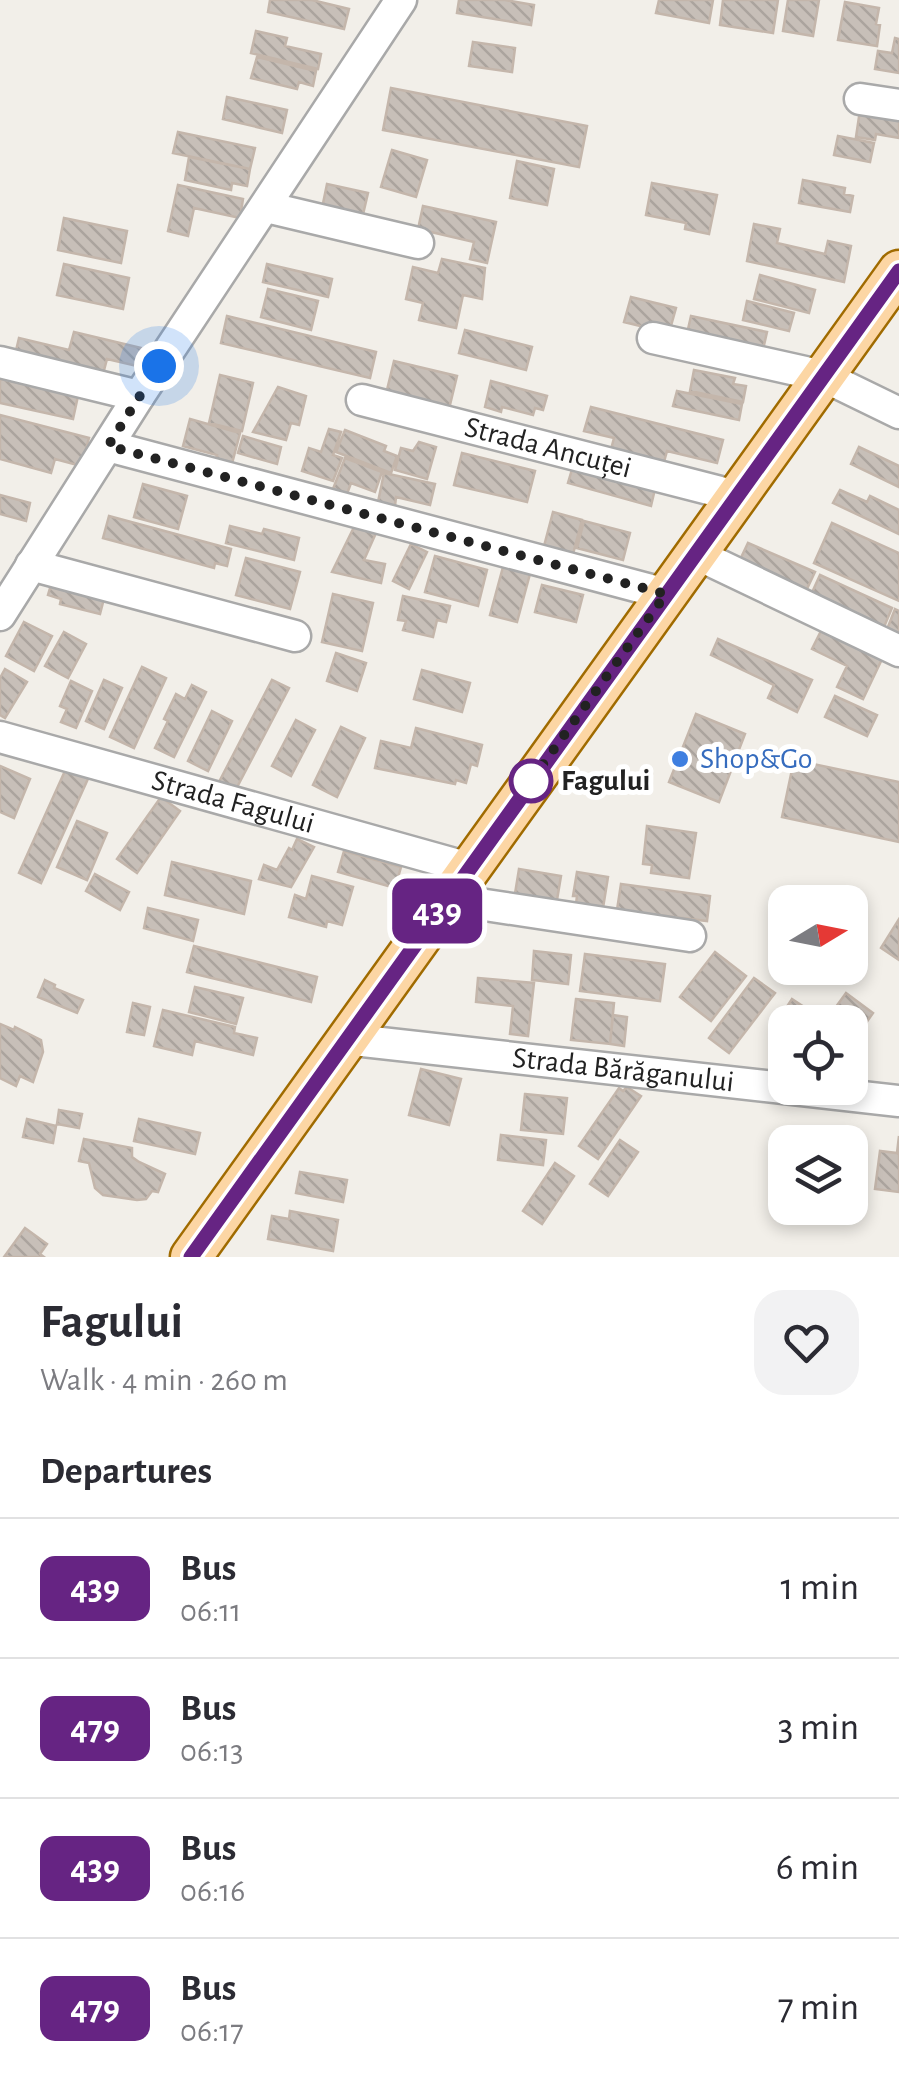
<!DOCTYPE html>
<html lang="en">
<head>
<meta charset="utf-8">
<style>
	:root { --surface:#fff; --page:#f2f2f3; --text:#2b2b33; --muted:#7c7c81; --line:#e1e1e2 }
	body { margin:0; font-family:"Alegreya Sans",sans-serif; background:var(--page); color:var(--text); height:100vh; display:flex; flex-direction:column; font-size:38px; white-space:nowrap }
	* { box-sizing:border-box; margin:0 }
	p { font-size:32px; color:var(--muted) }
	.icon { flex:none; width:55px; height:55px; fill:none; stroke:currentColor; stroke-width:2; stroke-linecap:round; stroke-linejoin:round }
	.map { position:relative; height:1257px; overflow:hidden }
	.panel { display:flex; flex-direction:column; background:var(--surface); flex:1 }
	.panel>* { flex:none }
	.badge { padding:0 20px; border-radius:15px; font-size:35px; line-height:65px }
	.needle { width:65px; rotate:80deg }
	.tools { position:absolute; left:768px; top:885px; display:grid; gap:20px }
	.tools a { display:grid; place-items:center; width:100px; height:100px; border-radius:20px; background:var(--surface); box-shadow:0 5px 15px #0003; font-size:50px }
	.you { position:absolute; width:50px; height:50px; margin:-25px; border:8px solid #fff; border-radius:50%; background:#1a73e8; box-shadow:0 0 0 15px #1a73e833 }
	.map>.badge { position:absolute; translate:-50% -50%; box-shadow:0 0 0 5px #fff }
	h2 { padding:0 40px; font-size:38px; line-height:90px }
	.round { display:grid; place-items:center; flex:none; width:105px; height:105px; border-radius:30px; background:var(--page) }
	.head { display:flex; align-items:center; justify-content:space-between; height:170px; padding:0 40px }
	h1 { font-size:48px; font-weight:600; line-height:75px }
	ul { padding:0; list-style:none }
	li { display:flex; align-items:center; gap:30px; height:140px; padding:0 40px; border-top:2px solid var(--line) }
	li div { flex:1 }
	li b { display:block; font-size:38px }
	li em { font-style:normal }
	li .badge { min-width:110px; font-weight:700; text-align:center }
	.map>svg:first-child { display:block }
</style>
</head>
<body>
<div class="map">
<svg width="899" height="1257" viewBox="0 0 899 1257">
	<defs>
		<pattern id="building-back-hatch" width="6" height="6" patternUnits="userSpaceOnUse" patternTransform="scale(2.5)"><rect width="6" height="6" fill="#c7bfb8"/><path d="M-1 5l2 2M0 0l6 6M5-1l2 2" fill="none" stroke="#aba49e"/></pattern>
	</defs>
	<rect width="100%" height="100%" fill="#f2efe9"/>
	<path fill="url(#building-back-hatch)" stroke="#c4b6ab" stroke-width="2.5" d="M270,0H312L349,9L344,29L268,12Z
		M459,0H505L534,5L531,25L457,13Z
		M659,0H713L709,23L656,13Z
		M723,0H778L773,33L720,25Z
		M788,0H819L813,36L783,31Z
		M845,2L879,8L876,24L880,25L877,46L838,40Z
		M256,31L287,38L285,46L321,54L318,69L251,53Z
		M895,38L899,39V73L875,69L878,51L892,53Z
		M473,42L515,48L512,72L469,66Z
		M257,57L316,71L313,86L299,82L297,89L251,78Z
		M391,88L587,126L579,167L383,130Z
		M227,97L287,110L282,133L223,119Z
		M860,110L899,117V138L876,134L875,140L856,137Z
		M178,132L255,148L250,169L173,153Z
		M838,136L874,143L870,162L834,155Z
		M392,150L427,160L416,197L381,187Z
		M189,157L250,169L247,186L232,183L231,190L185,180Z
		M517,161L554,169L547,205L510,198Z
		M803,180L845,188L844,194L853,196L850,212L799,203Z
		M652,183L717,195L709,234L685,229L686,223L646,215Z
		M327,184L368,193L361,223L321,213Z
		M178,185L243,199L240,218L194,208L188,236L168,231Z
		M423,206L496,222L487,263L470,259L474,242L418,229Z
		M64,218L127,231L121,263L58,250Z
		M754,224L780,229L777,243L825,254L828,241L851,246L844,282L747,261Z
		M442,259L485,268L482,299L463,295L456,328L419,320L423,303L406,299L413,267L438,273Z
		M64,264L129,278L123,309L57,295Z
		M267,264L332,279L328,297L263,282Z
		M760,275L815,290L809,313L754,299Z
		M268,289L318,301L311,330L261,317Z
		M631,297L676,308L669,333L624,322Z
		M747,301L794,313L789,331L743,320Z
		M227,316L376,352L370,378L221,343Z
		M691,316L767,332L762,354L686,338Z
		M465,330L532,347L526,370L459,353Z
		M74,332L141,348L137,366L107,359L103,374L14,359L19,338L69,350Z
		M394,361L457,376L449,409L386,394Z
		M694,370L735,378L733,384L746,386L743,402L690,391Z
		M220,375L253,383L242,431L209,423Z
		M0,379L78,396L73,419L0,403Z
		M491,381L547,396L543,410L535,408L533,415L502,407L501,412L485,407Z
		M278,387L306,396L299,425L291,423L286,440L253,432Z
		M677,391L742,404L739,420L673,406Z
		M591,407L723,440L717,463L667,451L664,462L609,457L614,438L584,431Z
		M0,415L89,438L81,466L55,459L51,473L0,459Z
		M190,419L240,433L229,475L212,471L217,455L183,446Z
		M329,429L341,432L333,455L342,458L333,481L302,471L309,448L321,452Z
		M345,430L386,446L384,451L397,456L391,473L336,452Z
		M243,436L281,447L277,464L238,453Z
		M419,442L436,447L427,479L395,470L401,448L413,451Z
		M859,447L899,466V487L851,464Z
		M462,453L535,471L527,502L454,485Z
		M345,458L382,472L375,492L351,483L347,494L333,489Z
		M573,466L655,489L651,506L568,483Z
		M384,473L435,484L430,505L396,497L395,506L378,502Z
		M143,484L187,496L178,529L134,517Z
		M840,490L867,502L870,496L899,510V534L833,503Z
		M0,495L30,503L26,521L0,514Z
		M553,512L582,520L573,554L544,546Z
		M109,516L231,549L227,566L215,563L214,568L103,538Z
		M584,521L630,533L623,560L577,548Z
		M832,523L899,553V601L814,563Z
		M355,525L376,533L364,560L385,564L381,583L332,572Z
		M230,526L262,534L264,529L299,538L294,560L226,543Z
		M748,543L815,572L805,593L739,562Z
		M411,544L427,552L409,589L393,581Z
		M435,556L487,570L478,606L425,592Z
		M246,558L300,572L290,609L236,595Z
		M503,567L530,574L517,622L490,615Z
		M820,575L892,608L881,634L810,597Z
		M53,578L106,591L100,614L60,604L61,599L48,595Z
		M542,585L583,595L576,622L535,612Z
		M333,594L373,603L362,651L322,642Z
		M403,596L450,606L446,622L437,620L433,637L403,630L406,621L398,620Z
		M895,609L899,611V643L884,637Z
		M24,622L52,636L34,671L6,656Z
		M821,631L882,659L863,699L837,687L847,666L812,649Z
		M64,632L86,644L68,678L45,666Z
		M718,639L812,680L797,712L768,698L774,685L711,655Z
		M336,653L366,663L357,691L327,681Z
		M142,667L166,678L134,748L110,737Z
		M5,669L27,682L5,718L0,715V678Z
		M422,670L470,683L462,712L414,699Z
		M104,680L122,688L104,729L86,721Z
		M272,680L289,688L235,791L219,782Z
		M71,681L92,691L76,728L61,722L67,709L60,706Z
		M192,685L206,692L174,757L155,748L168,721L164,719L176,694L185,699Z
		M835,696L877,715L867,736L825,717Z
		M212,711L232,721L208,771L188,761Z
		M696,714L745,734L719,802L669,782Z
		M296,720L315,730L291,776L272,766Z
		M341,727L365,738L337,797L313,785Z
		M416,728L482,745L477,766L471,764L466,783L456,780L455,784L375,768L381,741L411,748Z
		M794,760L899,782V842L782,817Z
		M69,762L91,772L41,883L19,873Z
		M0,766L30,779L14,818L0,812Z
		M161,797L180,811L137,873L117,859Z
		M77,821L107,833L87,880L57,867Z
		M647,826L696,833L689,878L651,873L652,865L643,864Z
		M297,839L314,847L291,887L259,879L264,865L277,870L289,848L292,850Z
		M344,851L401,867L395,888L338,872Z
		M172,862L251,881L244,914L165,895Z
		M519,869L561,876L555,912L513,906Z
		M577,872L608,877L603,908L576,904L577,896H573Z
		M95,874L129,892L120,910L86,891Z
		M312,876L353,887L342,925L327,921L326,927L289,917L295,895L306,899Z
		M621,884L710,896L707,921L617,910Z
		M148,908L198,920L193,941L144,928Z
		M899,919V960L881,948Z
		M194,946L317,977L311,1002L187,972Z
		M534,951L571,955L568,984L532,980Z
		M715,952L746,976L711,1021L680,997Z
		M585,954L665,964L660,1001L580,991Z
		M478,978L534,983L528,1036L510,1034L513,1006L476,1002Z
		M754,978L775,993L729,1053L709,1038Z
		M45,980L55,985L54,988L83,1000L77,1013L38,997Z
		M195,987L243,998L236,1024L189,1012Z
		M846,993L873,1013L852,1043L850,1022H825Z
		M576,999L614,1003L610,1044L571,1040Z
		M792,999L821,1018L818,1022H785V1036L773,1028Z
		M133,1003L150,1007L144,1035L127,1032Z
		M163,1010L235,1027L234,1033L257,1038L253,1055L195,1041L192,1055L154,1046Z
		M613,1015L627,1017L624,1046L610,1044Z
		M0,1024L14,1030L15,1027L41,1040L43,1052L33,1082L20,1076L16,1086L0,1078Z
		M421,1069L461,1079L449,1125L409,1115Z
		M627,1087L641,1096L598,1159L579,1146L619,1088L623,1091Z
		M525,1094L567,1098L563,1134L521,1130Z
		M59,1110L82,1114L79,1128L57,1124Z
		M27,1119L56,1126L53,1143L23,1137Z
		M139,1119L200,1133L195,1154L134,1141Z
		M501,1135L546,1140L543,1165L498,1160Z
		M899,1136V1192L875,1189L880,1151L897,1153Z
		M84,1139L132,1148V1157L139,1162L165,1174L158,1192L152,1191L146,1199L137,1200L103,1195L95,1188L89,1163L79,1161Z
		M620,1140L638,1152L608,1196L590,1184Z
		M555,1163L574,1176L542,1224L523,1211Z
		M300,1172L347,1180L343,1202L296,1193Z
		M290,1211L338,1220L333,1251L268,1239L272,1216L289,1219Z
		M25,1228L47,1244L40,1254L44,1257H4Z"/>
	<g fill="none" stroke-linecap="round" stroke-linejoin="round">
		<defs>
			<g id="minor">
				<path d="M860,99L899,105"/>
				<path d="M266,207L418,243"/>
				<path d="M653,338L823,376L899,413"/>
				<path d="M0,362L139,396"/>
				<path id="s1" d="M362,400L736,496"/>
				<path d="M108,446L666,594"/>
				<path d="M694,553L899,651"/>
				<path d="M31,565L295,636"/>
				<path d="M0,615L139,396L401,0"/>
				<path id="s2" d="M0,737L469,868"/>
				<path d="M446,899L690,936"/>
				<path id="s3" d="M345,1039L899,1101"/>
			</g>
			<path id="major" d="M191,1257L899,271"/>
		</defs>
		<use href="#minor" stroke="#a9a9a9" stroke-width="35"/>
		<use href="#major" stroke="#a06b00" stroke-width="45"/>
		<use href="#minor" stroke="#fff" stroke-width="30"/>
		<use href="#major" stroke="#fcd6a4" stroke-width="40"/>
	</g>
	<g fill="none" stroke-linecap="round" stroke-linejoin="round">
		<defs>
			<path id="line" d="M191,1257L899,271"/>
		</defs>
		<use href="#line" stroke="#fff" stroke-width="22"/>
		<use href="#line" stroke="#662483" stroke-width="15"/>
		<path stroke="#222" stroke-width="10" stroke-dasharray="0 18" d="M159,366L108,446L666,594L531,781"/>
	</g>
	<circle fill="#3f7fe0" stroke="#fff" stroke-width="4" cx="680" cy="759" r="10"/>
	<circle fill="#fff" stroke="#662483" stroke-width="5" cx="531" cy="781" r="20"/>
	<g text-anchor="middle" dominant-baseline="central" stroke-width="10" stroke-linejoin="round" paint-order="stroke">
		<g font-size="30" fill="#222" stroke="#fff">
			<text stroke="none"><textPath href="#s1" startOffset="192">Strada Ancuței</textPath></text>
			<text stroke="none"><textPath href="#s2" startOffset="242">Strada Fagului</textPath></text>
			<text stroke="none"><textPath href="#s3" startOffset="280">Strada Bărăganului</textPath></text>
		</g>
		<g font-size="30" fill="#366cbe" stroke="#fff" text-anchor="start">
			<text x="700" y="759">Shop&amp;Go</text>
		</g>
		<g font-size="30" font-weight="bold" fill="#222" stroke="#fff" text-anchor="start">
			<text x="561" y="781">Fagului</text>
		</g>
	</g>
</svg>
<div class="tools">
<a><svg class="needle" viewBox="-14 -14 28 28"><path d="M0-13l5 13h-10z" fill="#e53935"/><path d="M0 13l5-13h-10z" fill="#7c7c81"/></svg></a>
<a><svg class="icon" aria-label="locate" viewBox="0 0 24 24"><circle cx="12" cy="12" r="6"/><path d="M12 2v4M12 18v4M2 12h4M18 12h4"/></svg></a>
<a><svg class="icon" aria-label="layers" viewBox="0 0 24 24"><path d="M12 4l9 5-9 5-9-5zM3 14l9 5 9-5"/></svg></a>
</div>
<div class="you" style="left:159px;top:366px"></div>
<b class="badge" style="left:437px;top:911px;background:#662483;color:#fff">439</b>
</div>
<section class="panel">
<div class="head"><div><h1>Fagului</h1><p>Walk · 4 min · 260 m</p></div><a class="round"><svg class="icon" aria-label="heart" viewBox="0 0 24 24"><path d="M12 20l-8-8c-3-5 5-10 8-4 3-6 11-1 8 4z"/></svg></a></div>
<h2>Departures</h2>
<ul>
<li><span class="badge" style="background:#662483;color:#fff">439</span><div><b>Bus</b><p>06:11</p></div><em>1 min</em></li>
<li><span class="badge" style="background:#662483;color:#fff">479</span><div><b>Bus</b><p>06:13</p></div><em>3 min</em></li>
<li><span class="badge" style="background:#662483;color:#fff">439</span><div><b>Bus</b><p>06:16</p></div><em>6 min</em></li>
<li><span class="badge" style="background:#662483;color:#fff">479</span><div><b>Bus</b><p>06:17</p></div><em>7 min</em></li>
</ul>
</section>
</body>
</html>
